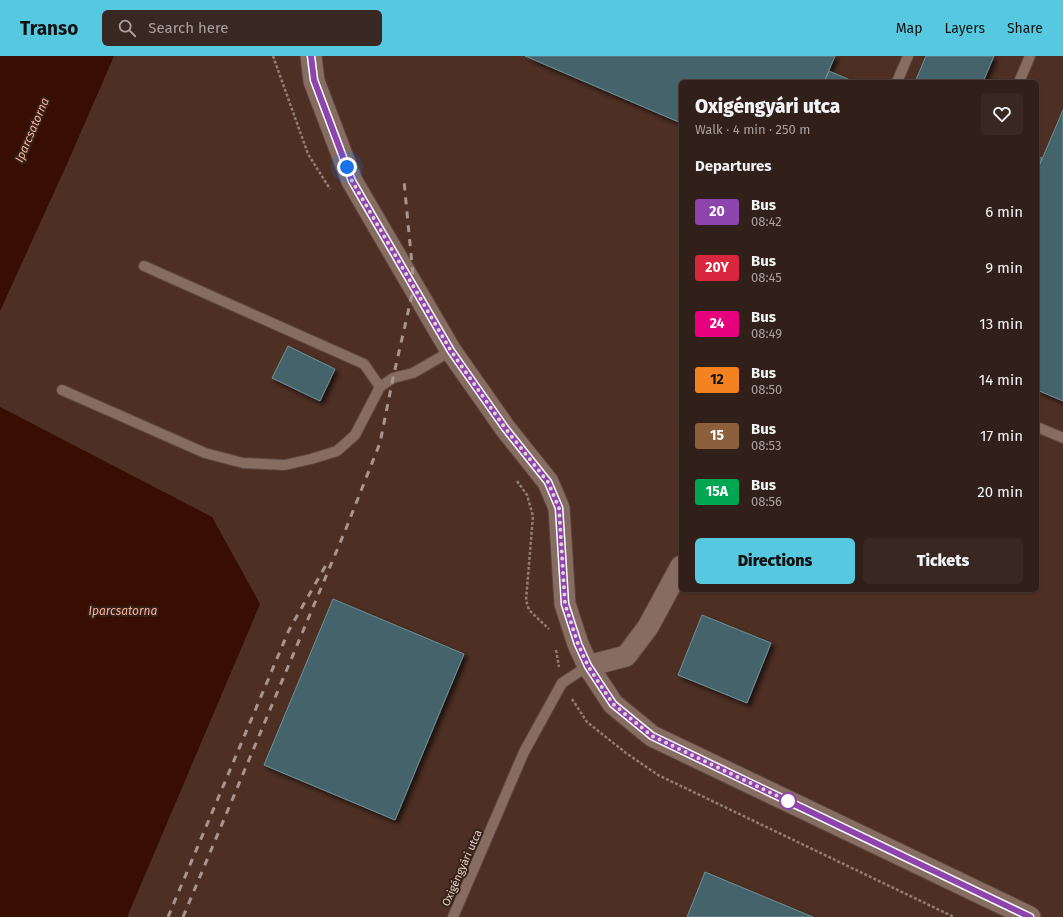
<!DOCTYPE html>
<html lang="en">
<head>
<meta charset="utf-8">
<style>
	:root { --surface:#311f19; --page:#392722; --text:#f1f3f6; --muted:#a8a2a2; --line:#4c3d38; --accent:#56c9e1 }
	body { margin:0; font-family:"Fira Sans",sans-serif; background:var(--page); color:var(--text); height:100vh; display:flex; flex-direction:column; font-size:15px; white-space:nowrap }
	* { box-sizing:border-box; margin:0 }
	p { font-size:13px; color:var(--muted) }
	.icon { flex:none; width:22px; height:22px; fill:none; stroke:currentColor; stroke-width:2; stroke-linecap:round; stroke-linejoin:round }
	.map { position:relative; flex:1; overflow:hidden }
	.side { position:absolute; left:679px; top:24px; width:360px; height:512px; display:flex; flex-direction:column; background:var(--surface); border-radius:6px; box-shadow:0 1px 3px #0004,0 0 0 1px var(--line) }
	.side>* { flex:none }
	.badge { padding:0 8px; border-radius:3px; font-size:14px; line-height:26px }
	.you { position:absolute; width:20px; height:20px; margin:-10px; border:3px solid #fff; border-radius:50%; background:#1a73e8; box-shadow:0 0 0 6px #1a73e833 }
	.map>.badge { position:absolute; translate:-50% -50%; box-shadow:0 0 0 2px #fff }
	h2 { padding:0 16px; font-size:15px; line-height:36px }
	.round { display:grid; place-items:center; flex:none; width:42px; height:42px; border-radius:6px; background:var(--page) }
	.summary { display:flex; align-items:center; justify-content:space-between; height:68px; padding:0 16px }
	h1 { font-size:19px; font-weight:800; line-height:30px }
	.primary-button { display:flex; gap:8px; margin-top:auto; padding:8px 16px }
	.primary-button a { flex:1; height:46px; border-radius:6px; background:var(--accent); color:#111; font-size:16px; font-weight:800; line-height:46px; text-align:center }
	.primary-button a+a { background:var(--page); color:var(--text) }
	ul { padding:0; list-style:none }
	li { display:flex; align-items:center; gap:12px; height:56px; padding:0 16px }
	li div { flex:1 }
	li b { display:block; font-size:15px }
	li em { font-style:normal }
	li .badge { min-width:44px; font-weight:700; text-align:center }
	header { display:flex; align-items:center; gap:24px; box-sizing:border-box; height:56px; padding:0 20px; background:var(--accent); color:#111 }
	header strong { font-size:19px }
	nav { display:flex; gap:22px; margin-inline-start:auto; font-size:14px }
	.search { width:280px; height:36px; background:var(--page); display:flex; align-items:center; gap:10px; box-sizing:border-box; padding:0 14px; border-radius:6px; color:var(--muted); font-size:15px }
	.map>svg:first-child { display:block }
</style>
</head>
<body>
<header>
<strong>Transo</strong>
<div class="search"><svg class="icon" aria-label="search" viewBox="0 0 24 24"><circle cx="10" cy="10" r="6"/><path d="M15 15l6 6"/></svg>Search here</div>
<nav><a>Map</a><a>Layers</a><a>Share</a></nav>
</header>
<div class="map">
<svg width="1063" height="861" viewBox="0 0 1063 861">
	<defs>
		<filter id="shadow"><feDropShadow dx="3.5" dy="3.5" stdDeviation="2" flood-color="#0009"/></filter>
	</defs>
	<rect width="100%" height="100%" fill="#412921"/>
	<path fill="#4d2f24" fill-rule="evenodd" d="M114,0H1063V861H127L260,548L212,461L0,351V255L66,110ZM681,26H1037V534H681Z"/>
	<path fill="#370e01" d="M0,0H114L66,110L0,255Z
		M0,351L212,461L260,548L127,861H0Z"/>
	<path fill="#44646b" stroke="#6f9097" filter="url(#shadow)" d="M525,0H835L824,26H681V67Z
		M926,0H994L983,26H915Z
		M829,15L855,26H824Z
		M1063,54V345L1037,334V115Z
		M1037,100L1042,102L1037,115Z
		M288,290L335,313L320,345L272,322Z
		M333,543L464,598L395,764L264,709Z
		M702,559L771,587L747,647L678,619Z
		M705,816L813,861H687Z"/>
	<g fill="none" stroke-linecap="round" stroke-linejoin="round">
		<defs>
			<path id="lane" d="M897,26L908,0
				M1019,26L1030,0
				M144,210L364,308L380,331
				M62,334L205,397L243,407L285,409L311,403L337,395L355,379L380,331L393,322L413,317L451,295
				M1037,371L1063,382
				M453,861L524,696L562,627L588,610"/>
			<path id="street" d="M311,0L314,25L352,125L451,295L505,372L548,426L559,452L565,548L578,588L588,610L613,648L652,680L1030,861
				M588,610L626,600L648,571L681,510"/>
		</defs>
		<use href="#lane" stroke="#5c4741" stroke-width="12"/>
		<use href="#street" stroke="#5c4741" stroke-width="23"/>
		<path stroke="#917d76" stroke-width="2.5" stroke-dasharray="3 2" stroke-linecap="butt" d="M273,0L308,98L330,133
			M517,425L527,439L533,460L526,544L529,554L549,573
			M556,594L559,611
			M572,643L587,666L626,697L658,719L954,861"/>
		<use href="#lane" stroke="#876c62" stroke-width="10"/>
		<use href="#street" stroke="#876c62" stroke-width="21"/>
		<path stroke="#a8958f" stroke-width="3" stroke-dasharray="7 7" stroke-linecap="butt" d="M168,861L289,574L326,509
			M183,861L345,475L380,387L393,322L414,230L404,125"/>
	</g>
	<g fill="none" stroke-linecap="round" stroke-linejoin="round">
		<defs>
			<path id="line" d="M311,0L314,24L352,125L451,295L505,372L548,426L559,452L565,548L578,588L588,610L613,648L652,680L1030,861"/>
		</defs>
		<use href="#line" stroke="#fff" stroke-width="9"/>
		<use href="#line" stroke="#8e44ad" stroke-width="6"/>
		<path stroke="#e3d3ce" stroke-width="4" stroke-dasharray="0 7.2" d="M347,111L352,125L451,295L505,372L548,426L559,452L565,548L578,588L588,610L613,648L652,680L792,747L788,745"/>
	</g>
	<circle fill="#fff" stroke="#8e44ad" stroke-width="2" cx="788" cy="745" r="8"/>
	<g text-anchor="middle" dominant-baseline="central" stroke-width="4" stroke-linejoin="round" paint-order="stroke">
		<g font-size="11" fill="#e3d3ce" stroke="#362017">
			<text transform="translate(462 812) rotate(-66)">Oxigéngyári utca</text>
		</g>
		<g font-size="12" font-style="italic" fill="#f9b49b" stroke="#362017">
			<text transform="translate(32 74) rotate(-67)">Iparcsatorna</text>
			<text x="123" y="555">Iparcsatorna</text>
		</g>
	</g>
</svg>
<div class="you" style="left:347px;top:111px"></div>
<section class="side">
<div class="summary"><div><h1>Oxigéngyári utca</h1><p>Walk · 4 min · 250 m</p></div><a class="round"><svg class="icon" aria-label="heart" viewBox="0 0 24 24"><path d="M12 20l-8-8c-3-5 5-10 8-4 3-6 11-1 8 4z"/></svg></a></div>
<h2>Departures</h2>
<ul>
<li><span class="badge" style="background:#8e44ad;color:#fff">20</span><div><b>Bus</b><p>08:42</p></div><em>6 min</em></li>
<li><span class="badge" style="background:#d7263d;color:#fff">20Y</span><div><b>Bus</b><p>08:45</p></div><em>9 min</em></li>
<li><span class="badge" style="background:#e6007e;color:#fff">24</span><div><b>Bus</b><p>08:49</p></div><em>13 min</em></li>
<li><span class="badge" style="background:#f58220;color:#111">12</span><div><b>Bus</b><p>08:50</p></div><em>14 min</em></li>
<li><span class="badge" style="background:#8b5e3c;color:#fff">15</span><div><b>Bus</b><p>08:53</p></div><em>17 min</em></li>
<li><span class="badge" style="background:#00a651;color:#fff">15A</span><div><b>Bus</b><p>08:56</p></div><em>20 min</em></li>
</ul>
<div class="primary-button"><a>Directions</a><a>Tickets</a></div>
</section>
</div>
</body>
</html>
